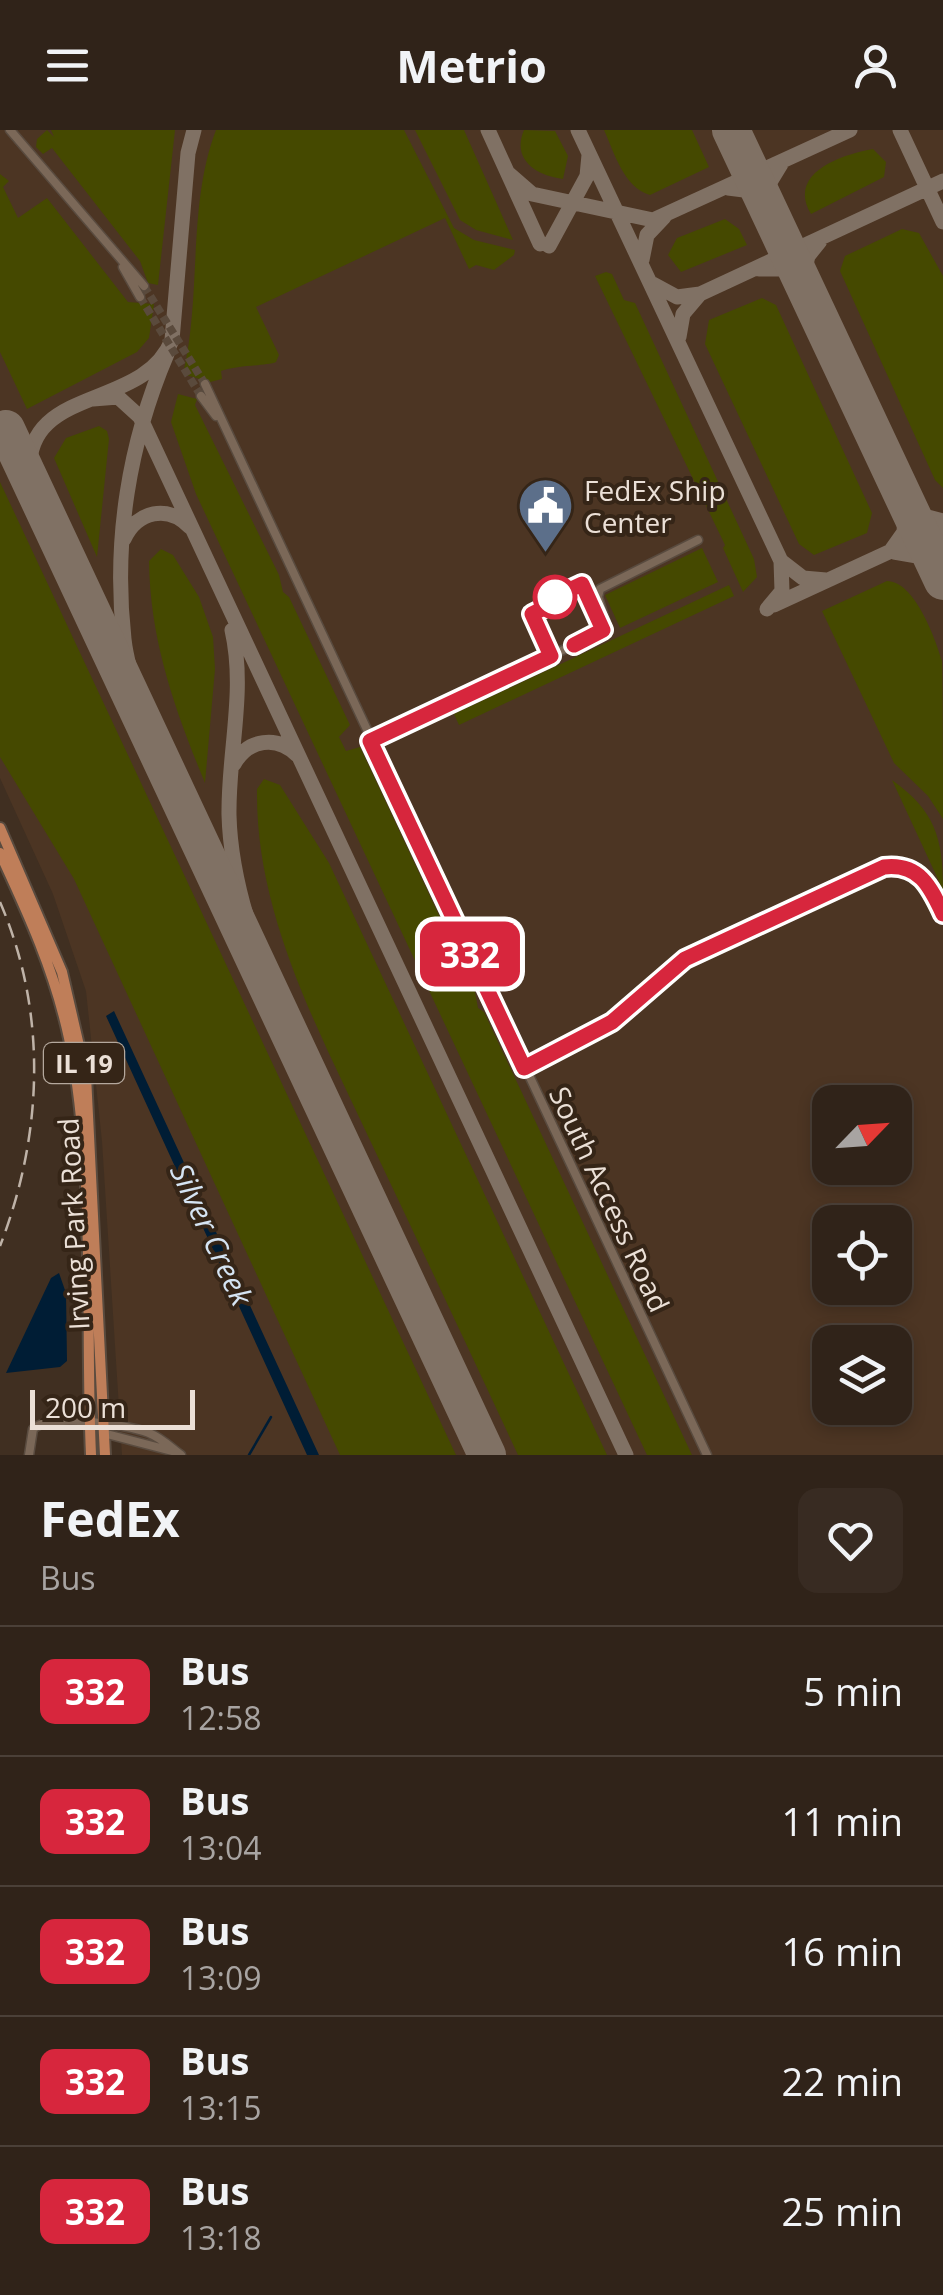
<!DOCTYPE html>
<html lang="en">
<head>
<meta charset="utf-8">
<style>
	:root { --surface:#302319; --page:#382b22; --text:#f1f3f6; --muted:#a8a4a2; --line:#4b4038 }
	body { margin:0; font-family:"Open Sans",sans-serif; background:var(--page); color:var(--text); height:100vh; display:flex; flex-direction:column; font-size:38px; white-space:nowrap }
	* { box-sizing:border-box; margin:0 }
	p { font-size:32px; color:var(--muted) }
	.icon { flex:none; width:55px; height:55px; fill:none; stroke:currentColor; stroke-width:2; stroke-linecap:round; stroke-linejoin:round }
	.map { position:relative; height:1325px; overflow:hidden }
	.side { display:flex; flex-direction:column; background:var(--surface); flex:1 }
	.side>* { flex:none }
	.badge { padding:0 20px; border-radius:15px; font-size:35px; line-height:65px }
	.needle { width:65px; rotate:65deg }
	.tools { position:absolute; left:812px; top:955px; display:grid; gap:20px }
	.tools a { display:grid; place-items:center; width:100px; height:100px; border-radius:20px; background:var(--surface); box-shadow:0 5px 15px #0003,0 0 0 2px var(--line); font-size:50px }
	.scale { position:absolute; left:30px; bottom:25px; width:165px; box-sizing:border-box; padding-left:10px; border:5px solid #ebe0d7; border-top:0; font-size:28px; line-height:35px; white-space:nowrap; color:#ebe0d7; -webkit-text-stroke:8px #352517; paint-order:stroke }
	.map>.badge { position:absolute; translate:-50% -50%; box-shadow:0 0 0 5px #fff }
	.round { display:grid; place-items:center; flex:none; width:105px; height:105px; border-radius:20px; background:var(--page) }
	.overview { display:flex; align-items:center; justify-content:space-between; height:170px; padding:0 40px }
	h1 { font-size:48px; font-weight:700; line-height:75px }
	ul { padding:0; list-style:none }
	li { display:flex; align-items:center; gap:30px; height:130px; padding:0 40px; border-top:2px solid var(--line) }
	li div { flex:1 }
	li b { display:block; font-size:38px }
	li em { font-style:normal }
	li .badge { min-width:110px; font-weight:700; text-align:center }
	header { display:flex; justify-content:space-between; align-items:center; height:130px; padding:0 40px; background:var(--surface); font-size:45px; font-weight:700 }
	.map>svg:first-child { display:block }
</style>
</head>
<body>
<header><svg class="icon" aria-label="menu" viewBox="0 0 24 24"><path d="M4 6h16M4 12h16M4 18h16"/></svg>Metrio<svg class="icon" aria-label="person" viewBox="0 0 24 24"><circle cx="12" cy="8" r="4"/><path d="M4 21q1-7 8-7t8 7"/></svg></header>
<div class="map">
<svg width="943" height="1325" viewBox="0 0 943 1325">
	<rect width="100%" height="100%" fill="#402f21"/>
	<path fill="#4c3523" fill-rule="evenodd" d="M0,0H943V1325H122L102,1011L86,861L53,764L0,648ZM830,972H895V1038H830ZM830,1092H895V1158H830ZM830,1212H895V1278H830Z"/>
	<path fill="#454900" d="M47,0L54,7L51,0H175L158,155L148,153L140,131L52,18L43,24L36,17L37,9Z
		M216,0H404L454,98L474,110L515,120L514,125L494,140L476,135L469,139L445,88L256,177L279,225L276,232C267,236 238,235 221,241L222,249L210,252L183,244C202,165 187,76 216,0Z
		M415,0H464L513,110L476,100L460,90Z
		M524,0L555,1L568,26L563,49C537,46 511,30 524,0Z
		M604,0H692L709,37L650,65C624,58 614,22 604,0Z
		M873,19L886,32L884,47L811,84C787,44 839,25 873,19Z
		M0,44L9,51L3,57L18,88L47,68L128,172L154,174L149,208L137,222L27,279L0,222Z
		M725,89L739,99L747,115L681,142L668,125L677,108Z
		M902,99L919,103L943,146V358L935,350L840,141L845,126Z
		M606,142L612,144L624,170L635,173L754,429L757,447L743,462L723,418L725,415L595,146Z
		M762,168L776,175L872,383L867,403L814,425L799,414L705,214L709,190Z
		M178,264L197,269L195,275L279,445L283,462L289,467L350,595L339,607L346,621L360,617L475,862L478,878L484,882L692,1325H647L196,364L171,292Z
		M99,296L107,301L109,309L97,427L54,328L66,308Z
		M0,352L456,1325H340L74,749L0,627Z
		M702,418L718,452L620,498L605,465Z
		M161,419L173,425L199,467L213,507L215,539L205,653C175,580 150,511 149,431Z
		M887,451C914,451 935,507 942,531C943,560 943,653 943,689L928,666L894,633L822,481Z
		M729,455L734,466L459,595L454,584Z
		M264,649L280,655L329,733L607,1325H518C471,1224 424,1124 376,1023C323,908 255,789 257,659Z
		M892,650C935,681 943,707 943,760Z"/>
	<path fill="#001d35" d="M114,881L319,1325H307L106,886Z
		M59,1143L66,1163L67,1231L60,1237L6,1243L51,1148Z"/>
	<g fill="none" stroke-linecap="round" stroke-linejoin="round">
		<path stroke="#001d35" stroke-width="2.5" d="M249,1325L271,1287"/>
		<path stroke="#807164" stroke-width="15" d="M488,0L540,114
			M578,0L781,431L782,461L767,479
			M900,0L943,92
			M509,44L532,64L653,90L850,0
			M728,58L744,60L766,76L767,57L781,34
			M549,116L587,46L589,25
			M642,130L647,105L664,87
			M759,139H782L802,151L808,126L820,111
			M653,154L677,167L700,164L943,51
			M679,207L683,184L700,164
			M167,224C129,313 113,411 124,509C129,555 161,624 179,668
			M93,269L118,267L140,287L626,1325
			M30,350C19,253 143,283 172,210L188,23L194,0
			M906,372L924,386L943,391
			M124,409C137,381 168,374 190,397
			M892,419L904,402L906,372
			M894,422L923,427L937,439
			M781,431L803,448L826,450
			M937,439L943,405
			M774,475L943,397
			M232,500C246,561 228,623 229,685C231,763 263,836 291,908
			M234,634C248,609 277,605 297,625"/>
		<path stroke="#807164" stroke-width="38" d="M731,0L943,451
			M6,299L487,1325"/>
		<path stroke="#5a4a3c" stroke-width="8" stroke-dasharray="8 4" stroke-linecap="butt" d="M144,156L205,254
			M140,167L201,266"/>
		<defs>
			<path id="minor" d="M10,0L144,156
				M123,137L140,167
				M205,254L707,1325
				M201,266L216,286
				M370,611L597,504L606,493L598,467L600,459L698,410
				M524,938L612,892L685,829L884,737C919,733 930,756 943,784
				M103,1303L176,1322
				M29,1325L33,1299C51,1283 126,1294 149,1303C163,1309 170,1317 181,1325"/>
			<path id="major" d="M0,698L62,842L86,946L105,1325
				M0,723C28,783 55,842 69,908C96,1036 85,1193 91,1325"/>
		</defs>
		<use href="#minor" stroke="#594b3f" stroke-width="11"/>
		<use href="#major" stroke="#594b3f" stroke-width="14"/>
		<use href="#minor" stroke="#7b6858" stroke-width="8"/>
		<use href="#major" stroke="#bf7e59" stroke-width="10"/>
		<path stroke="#bfb3a8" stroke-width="2.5" stroke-dasharray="15 8" stroke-linecap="butt" d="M0,772C48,883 43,1005 0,1116"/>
	</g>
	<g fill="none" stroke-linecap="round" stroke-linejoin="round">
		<defs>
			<path id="line" d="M574,515L603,500L582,454L550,469L548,476L532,484L551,526L370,611L524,938L612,892L685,829L884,737C919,733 930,756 943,784"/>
		</defs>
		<use href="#line" stroke="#fff" stroke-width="22"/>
		<use href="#line" stroke="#d7263d" stroke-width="15"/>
	</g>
	<defs>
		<symbol id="civic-pin" viewBox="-11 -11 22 30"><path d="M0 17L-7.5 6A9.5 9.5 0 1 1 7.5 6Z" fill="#5c6f8a" stroke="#352517"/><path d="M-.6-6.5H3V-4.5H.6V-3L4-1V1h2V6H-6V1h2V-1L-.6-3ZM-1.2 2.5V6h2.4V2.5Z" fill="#fff"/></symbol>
	</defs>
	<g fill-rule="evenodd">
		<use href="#civic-pin" x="514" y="344" width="63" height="86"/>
	</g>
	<circle fill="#fff" stroke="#d7263d" stroke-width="5" cx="555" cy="467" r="20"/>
	<g text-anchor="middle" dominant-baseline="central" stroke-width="8" stroke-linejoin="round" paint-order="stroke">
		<rect fill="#352517" stroke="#b4a89d" stroke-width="2.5" x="44" y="913" width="80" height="40" rx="8"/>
		<g font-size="25" font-weight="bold" fill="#ebe0d7">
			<text x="84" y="933">IL 19</text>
		</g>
		<g font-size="28" fill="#ebe0d7" stroke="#352517" text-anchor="start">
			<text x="584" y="360">FedEx Ship<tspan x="584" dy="32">Center</tspan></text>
		</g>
		<g font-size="28" fill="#ebe0d7" stroke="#352517">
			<text transform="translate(610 1069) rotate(65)">South Access Road</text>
			<text transform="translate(73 1094) rotate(-93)">Irving Park Road</text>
		</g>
		<g font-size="30" font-style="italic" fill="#d5e4f3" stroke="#352517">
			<text transform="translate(212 1104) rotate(65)">Silver Creek</text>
		</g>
	</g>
</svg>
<div class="tools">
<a><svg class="needle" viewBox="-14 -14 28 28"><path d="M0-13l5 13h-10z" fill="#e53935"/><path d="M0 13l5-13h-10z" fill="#a8a4a2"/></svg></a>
<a><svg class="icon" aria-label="locate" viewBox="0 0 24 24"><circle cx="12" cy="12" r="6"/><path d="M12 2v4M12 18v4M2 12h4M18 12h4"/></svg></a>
<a><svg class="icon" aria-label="layers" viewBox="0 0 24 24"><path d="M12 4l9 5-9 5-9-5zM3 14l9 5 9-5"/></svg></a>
</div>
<div class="scale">200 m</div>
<b class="badge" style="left:470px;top:824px;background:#d7263d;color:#fff">332</b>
</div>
<section class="side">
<div class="overview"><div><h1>FedEx</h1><p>Bus</p></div><a class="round"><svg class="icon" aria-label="heart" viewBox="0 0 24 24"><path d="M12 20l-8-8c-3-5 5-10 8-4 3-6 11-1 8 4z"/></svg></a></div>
<ul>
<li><span class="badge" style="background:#d7263d;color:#fff">332</span><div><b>Bus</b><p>12:58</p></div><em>5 min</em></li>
<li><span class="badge" style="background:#d7263d;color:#fff">332</span><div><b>Bus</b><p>13:04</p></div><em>11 min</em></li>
<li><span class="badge" style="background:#d7263d;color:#fff">332</span><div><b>Bus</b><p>13:09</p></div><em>16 min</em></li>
<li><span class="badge" style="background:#d7263d;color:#fff">332</span><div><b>Bus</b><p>13:15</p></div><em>22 min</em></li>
<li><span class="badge" style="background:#d7263d;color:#fff">332</span><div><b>Bus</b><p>13:18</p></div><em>25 min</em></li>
</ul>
</section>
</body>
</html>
